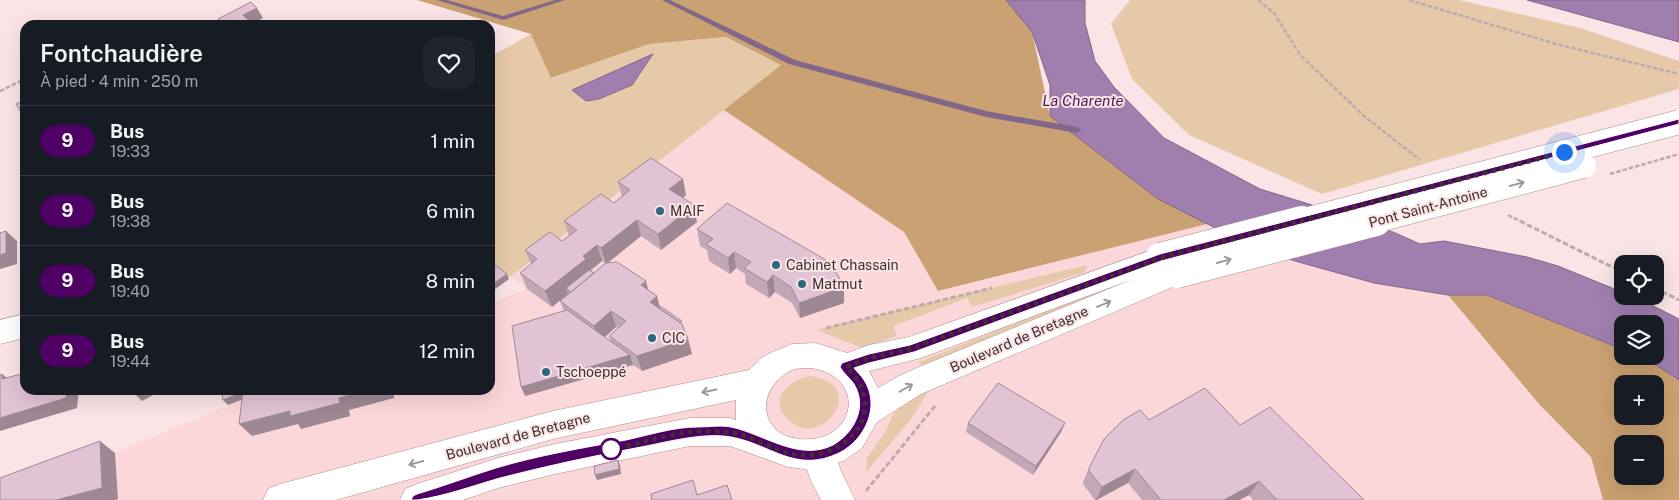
<!DOCTYPE html>
<html lang="fr">
<head>
<meta charset="utf-8">
<style>
	:root { --surface:#171b24; --page:#20242c; --text:#f1f3f6; --muted:#9ea1a6; --line:#363941 }
	body { margin:0; font-family:"Public Sans",sans-serif; background:var(--page); color:var(--text); height:100vh; display:flex; flex-direction:column; font-size:19px; white-space:nowrap }
	* { box-sizing:border-box; margin:0 }
	p { font-size:16px; color:var(--muted) }
	.icon { flex:none; width:28px; height:28px; fill:none; stroke:currentColor; stroke-width:2; stroke-linecap:round; stroke-linejoin:round }
	.map { position:relative; flex:1; overflow:hidden }
	.drawer { position:absolute; left:20px; top:20px; width:475px; height:375px; display:flex; flex-direction:column; background:var(--surface); border-radius:15px; box-shadow:0 5px 20px #0002 }
	.drawer>* { flex:none }
	.badge { padding:0 10px; border-radius:16px; font-size:18px; line-height:32px }
	.buttons { position:absolute; left:1614px; top:255px; display:grid; gap:10px }
	.buttons a { display:grid; place-items:center; width:50px; height:50px; border-radius:10px; background:var(--surface); box-shadow:0 5px 20px #0002; font-size:25px }
	.you { position:absolute; width:25px; height:25px; margin:-12px; border:4px solid #fff; border-radius:50%; background:#1a73e8; box-shadow:0 0 0 8px #1a73e833 }
	.map>.badge { position:absolute; translate:-50% -50%; box-shadow:0 0 0 2px #fff }
	.round { display:grid; place-items:center; flex:none; width:52px; height:52px; border-radius:15px; background:var(--page) }
	.head { display:flex; align-items:center; justify-content:space-between; height:85px; padding:0 20px }
	h1 { font-size:24px; font-weight:600; line-height:38px }
	ul { padding:0; list-style:none }
	li { display:flex; align-items:center; gap:15px; height:70px; padding:0 20px; border-top:1px solid var(--line) }
	li div { flex:1 }
	li b { display:block; font-size:19px }
	li em { font-style:normal }
	li .badge { min-width:55px; font-weight:700; text-align:center }
	.map>svg:first-child { display:block }
</style>
</head>
<body>
<div class="map">
<svg width="1679" height="500" viewBox="0 0 1679 500">
	<rect width="100%" height="100%" fill="#fae4e5"/>
	<path fill="#fcd7da" d="M724,110L904,232L939,291L1207,224L1245,243L1295,261L1374,283L1448,295L1539,404L1591,457L1603,500H0L267,390H490V303L526,289L510,277Z"/>
	<path fill="#e5c9a9" d="M1130,0H1459L1580,28L1679,61V89L1322,194L1189,135L1132,79L1111,24Z
		M531,34L552,78L649,44L726,37L782,65L510,277L490,262V57Z
		M1087,265L1085,272L972,307L967,298L893,326L897,336L862,348L817,330Z
		M1135,275L1138,279L923,367L919,362Z
		M809,376C874,384 817,457 785,416C769,397 791,380 809,376Z
		M931,387L911,419L866,472L867,458L884,434L893,415L904,401Z"/>
	<path fill="#caa172" fill-rule="evenodd" d="M417,0H1009L1032,32L1050,116L1207,224L938,291L904,232L724,110L781,65L726,37L649,44L551,78L531,34Z
		M1448,295H1487L1622,349V356L1643,357L1679,380V500H1603L1591,457L1539,404ZM1622,384H1655V416H1622ZM1622,444H1655V476H1622Z"/>
	<path fill="#a07faf" stroke="#836789" d="M1006,0H1085V23L1095,61L1114,87L1164,138L1260,189L1312,205L1338,216L1393,232L1420,244L1444,241L1527,257L1558,266L1622,292V296L1636,297L1679,319V380L1642,356H1655V324H1622V349L1487,295H1448L1374,283L1295,261L1245,243L1158,199L1050,116V85L1032,32Z
		M1527,0H1679V42Z
		M653,54L632,85L599,99L586,101L572,90Z"/>
	<g fill="none" stroke-linecap="round" stroke-linejoin="round">
		<path fill="#836789" fill-rule="evenodd" d="M437,0H447L503,16L555,0H565L503,20Z
			M662,0H670L795,60L986,111L1077,127L1081,130L1077,133L986,117L789,64Z"/>
		<defs>
			<path id="minor" d="M25,314V338L0,344V320Z
				M820,440L832,445L841,471L855,500H821C812,482 800,464 808,445Z"/>
			<path id="major" d="M1160,247L1170,250L1174,258L1171,264L1177,262L1187,265L1191,273L1187,281L921,394L877,422L862,448L845,460L834,464L813,470L788,467L730,446H690L555,474L498,488L463,500H400L405,489L417,484L498,458L555,444L690,418H730L736,420V400L553,439L336,500H263L268,489L280,484L553,411L749,370L760,359L770,353L792,344L816,343L847,353L869,345L909,337ZM1133,279L919,367L899,376L878,388L869,371L921,358ZM811,368C870,377 855,445 800,439C792,438 786,437 779,432C755,413 767,382 792,370C798,368 805,368 811,368Z"/>
		</defs>
		<use href="#minor" stroke="#ae8d8f" stroke-width="1"/>
		<use href="#major" stroke="#ae8d8f" stroke-width="1"/>
		<path stroke="#beabac" stroke-width="2.5" stroke-dasharray="4.5 2" stroke-linecap="butt" d="M1258,0L1274,13L1301,56L1364,116L1420,160
			M1409,0L1556,44L1679,74
			M0,91L25,79
			M1508,215L1522,222"/>
		<path stroke="#beabac" stroke-width="3" stroke-dasharray="5.5 2.5" stroke-linecap="butt" d="M1520,221L1622,272
			M1655,288L1679,300
			M826,328L992,288
			M866,491L935,406"/>
		<use href="#minor" fill="#fff" fill-rule="evenodd"/>
		<use href="#major" fill="#fff" fill-rule="evenodd"/>
		<defs>
			<path id="major-bridge-far1" d="M1297,222L1679,122
				M1371,222L1584,166"/>
			<path id="major-bridge" d="M1160,258L1302,221
				M1177,273L1376,221"/>
		</defs>
		<use href="#major-bridge-far1" stroke="#ae8d8f" stroke-width="25" stroke-linecap="butt"/>
		<use href="#major-bridge" stroke="#ae8d8f" stroke-width="31" stroke-linecap="butt"/>
		<path stroke="#beabac" stroke-width="2.5" stroke-dasharray="4.5 2" stroke-linecap="butt" d="M1610,174L1679,154"/>
		<use href="#major-bridge-far1" stroke="#fff" stroke-width="24"/>
		<use href="#major-bridge" stroke="#fff" stroke-width="30"/>
	</g>
	<path fill="#c2a8b6" fill-rule="evenodd" d="M263,18L252,23L254,25H221L218,19Z
		M618,182L686,195L683,198L697,222L661,250L641,236L608,263L648,290L660,306L682,324L692,354L642,371L633,365L525,396L564,311L560,301L568,294L552,307L527,289L520,273L531,264L525,250L562,241L569,236L564,221L614,203L622,197ZM602,261L605,263L594,273L591,271ZM616,327L618,328L609,336L611,341L605,337Z
		M697,229L844,287V303L800,318L792,303L775,292L769,298L746,284L745,274L736,268L730,274L709,261L707,250L700,246Z
		M1149,420L1240,425L1364,500H1253L1249,495L1239,500H1142L1128,483L1097,500H1095L1083,484V482L1089,468Z
		M968,423H1065L1061,432L1033,475L966,432Z"/>
	<path fill="#9e8894" d="M257,8L263,18L249,25L243,15Z
		M683,179L686,195L673,206L669,189Z
		M694,205L697,222L661,250L658,234Z
		M637,220L641,236L606,264L601,248Z
		M6,231L17,241V264L0,269V255Z
		M597,245L602,261L566,288L568,294L552,307L545,291L583,256Z
		M734,252L736,268L730,274L728,258Z
		M507,274L509,279L491,292L490,290V286Z
		M773,275L775,292L769,298L767,282Z
		M646,281L650,297L641,285Z
		M844,287V303L800,318L799,303Z
		M657,296L661,312L650,302Z
		M611,311L616,327L600,341L594,326Z
		M688,339L692,354L642,371L637,356Z
		M630,355L633,365L525,396L521,387Z
		M2,374L15,384L2,379Z
		M67,390H79L77,408L0,431V418Z
		M147,390H162L142,401L136,395Z
		M249,390H267L228,405L223,400Z
		M368,390H394V398L349,410L350,416L301,429L298,424L252,436L239,424Z
		M1065,423L1061,432L1033,475L1036,466Z
		M100,441L115,453L118,499L115,500H56Z
		M618,460L620,465L621,474L597,480L595,475Z
		M1135,469L1128,483L1096,500L1102,487Z
		M1259,481L1249,495L1239,500H1224Z"/>
	<path fill="#e2c3d4" stroke="#9e8894" d="M251,2L257,8L243,15L254,25H226L218,19Z
		M25,100V119L16,104Z
		M651,158L683,179L669,189L694,205L658,234L637,220L601,248L597,245L583,256L586,259L545,291L520,273L537,259L525,250L550,232L562,241L577,230L564,221L601,194L614,203L630,190L618,182Z
		M727,203L831,263L844,287L799,303L791,287L773,275L767,282L744,268L751,262L734,252L728,258L706,244L713,239L697,229Z
		M6,231V253L0,255V233Z
		M490,261L507,274L490,286Z
		M617,262L646,281L641,285L657,296L650,302L682,324L688,339L637,356L609,336L626,321L611,311L594,326L560,301L606,263Z
		M589,270L594,273L571,292L566,288Z
		M660,306L682,321L680,322L659,308Z
		M567,310L630,355L521,387L512,326Z
		M25,373V390H67L66,398L0,418V375L2,374V379Z
		M998,383L1065,423L1036,466L968,423Z
		M1205,388L1240,425L1270,407L1364,500H1277L1259,481L1224,500H1161L1135,469L1102,487L1089,471V468L1104,439L1123,420L1140,410L1149,420Z
		M134,390H147L136,395Z
		M221,390H243V392L223,400Z
		M243,390H368L339,398L340,403L290,416V411L239,424Z
		M100,441L102,488L56,500H0V478Z
		M618,460L619,469L595,475L594,466Z
		M693,480L697,495L727,485L732,500H652L651,494Z"/>
	<defs><path id="oneway-shaft" d="M-6 0H5M1.5-3L5.5 0L1.5 3" fill="none" stroke-width="1.6" stroke-linecap="round" stroke-linejoin="round" transform="scale(1.25)"/></defs>
	<g stroke="#9e9898">
		<use href="#oneway-shaft" transform="translate(1517 184) rotate(-15)"/>
		<use href="#oneway-shaft" transform="translate(1224 261) rotate(-15)"/>
		<use href="#oneway-shaft" transform="translate(1104 304) rotate(-23)"/>
		<use href="#oneway-shaft" transform="translate(906 388) rotate(-30)"/>
		<use href="#oneway-shaft" transform="translate(709 391) rotate(168)"/>
		<use href="#oneway-shaft" transform="translate(416 463) rotate(165)"/>
	</g>
	<path fill="#4f0064" stroke="#fff" d="M1679,119V124L1161,261L914,352L869,363L854,368C857,372 861,375 864,380C881,406 865,440 839,453C795,474 771,444 731,437C704,432 667,442 641,447C593,456 546,466 500,478C472,486 445,496 417,500H411L413,496L417,494C444,486 470,476 496,468C539,455 583,448 626,440C649,435 674,427 697,427C708,427 721,425 731,427C764,434 799,462 833,445C854,433 868,407 854,384C850,378 844,374 840,367L842,363L869,354L910,345L1160,254Z"/>
	<g fill="none" stroke-linecap="round" stroke-linejoin="round">
		<path stroke="#3e3031" stroke-width="5" stroke-dasharray="0 9" d="M611,449C635,445 663,436 689,432C701,431 715,431 727,432C747,432 777,454 800,455C851,459 890,406 846,367L869,358L910,349L1160,258L1564,152"/>
	</g>
	<g fill="#2d6780" stroke="#fae4e5" stroke-width="2">
		<circle cx="660" cy="211" r="5"/>
		<circle cx="776" cy="265" r="5"/>
		<circle cx="802" cy="284" r="5"/>
		<circle cx="652" cy="338" r="5"/>
		<circle cx="546" cy="372" r="5"/>
	</g>
	<circle fill="#fff" stroke="#4f0064" stroke-width="2.5" cx="611" cy="449" r="10"/>
	<g text-anchor="middle" dominant-baseline="central" stroke-width="4" stroke-linejoin="round" paint-order="stroke">
		<g font-size="14" fill="#3e3031" stroke="#fae4e5">
			<text transform="translate(1428 207) rotate(-15)">Pont Saint-Antoine</text>
			<text transform="translate(1019 339) rotate(-23)">Boulevard de Bretagne</text>
			<text transform="translate(518 436) rotate(-15)">Boulevard de Bretagne</text>
		</g>
		<g font-size="14" fill="#3e3031" stroke="#fae4e5" text-anchor="start">
			<text x="670" y="211">MAIF</text>
			<text x="786" y="265">Cabinet Chassain</text>
			<text x="812" y="284">Matmut</text>
			<text x="662" y="338">CIC</text>
			<text x="556" y="372">Tschoeppé</text>
		</g>
		<g font-size="15" font-style="italic" fill="#4a1f5b" stroke="#fae4e5">
			<text x="1083" y="100">La Charente</text>
		</g>
	</g>
</svg>
<div class="buttons">
<a><svg class="icon" aria-label="locate" viewBox="0 0 24 24"><circle cx="12" cy="12" r="6"/><path d="M12 2v4M12 18v4M2 12h4M18 12h4"/></svg></a>
<a><svg class="icon" aria-label="layers" viewBox="0 0 24 24"><path d="M12 4l9 5-9 5-9-5zM3 14l9 5 9-5"/></svg></a>
<a>+</a>
<a>−</a>
</div>
<div class="you" style="left:1564px;top:152px"></div>
<section class="drawer">
<div class="head"><div><h1>Fontchaudière</h1><p>À pied · 4 min · 250 m</p></div><a class="round"><svg class="icon" aria-label="heart" viewBox="0 0 24 24"><path d="M12 20l-8-8c-3-5 5-10 8-4 3-6 11-1 8 4z"/></svg></a></div>
<ul>
<li><span class="badge" style="background:#4f0064;color:#fff">9</span><div><b>Bus</b><p>19:33</p></div><em>1 min</em></li>
<li><span class="badge" style="background:#4f0064;color:#fff">9</span><div><b>Bus</b><p>19:38</p></div><em>6 min</em></li>
<li><span class="badge" style="background:#4f0064;color:#fff">9</span><div><b>Bus</b><p>19:40</p></div><em>8 min</em></li>
<li><span class="badge" style="background:#4f0064;color:#fff">9</span><div><b>Bus</b><p>19:44</p></div><em>12 min</em></li>
</ul>
</section>
</div>
</body>
</html>
